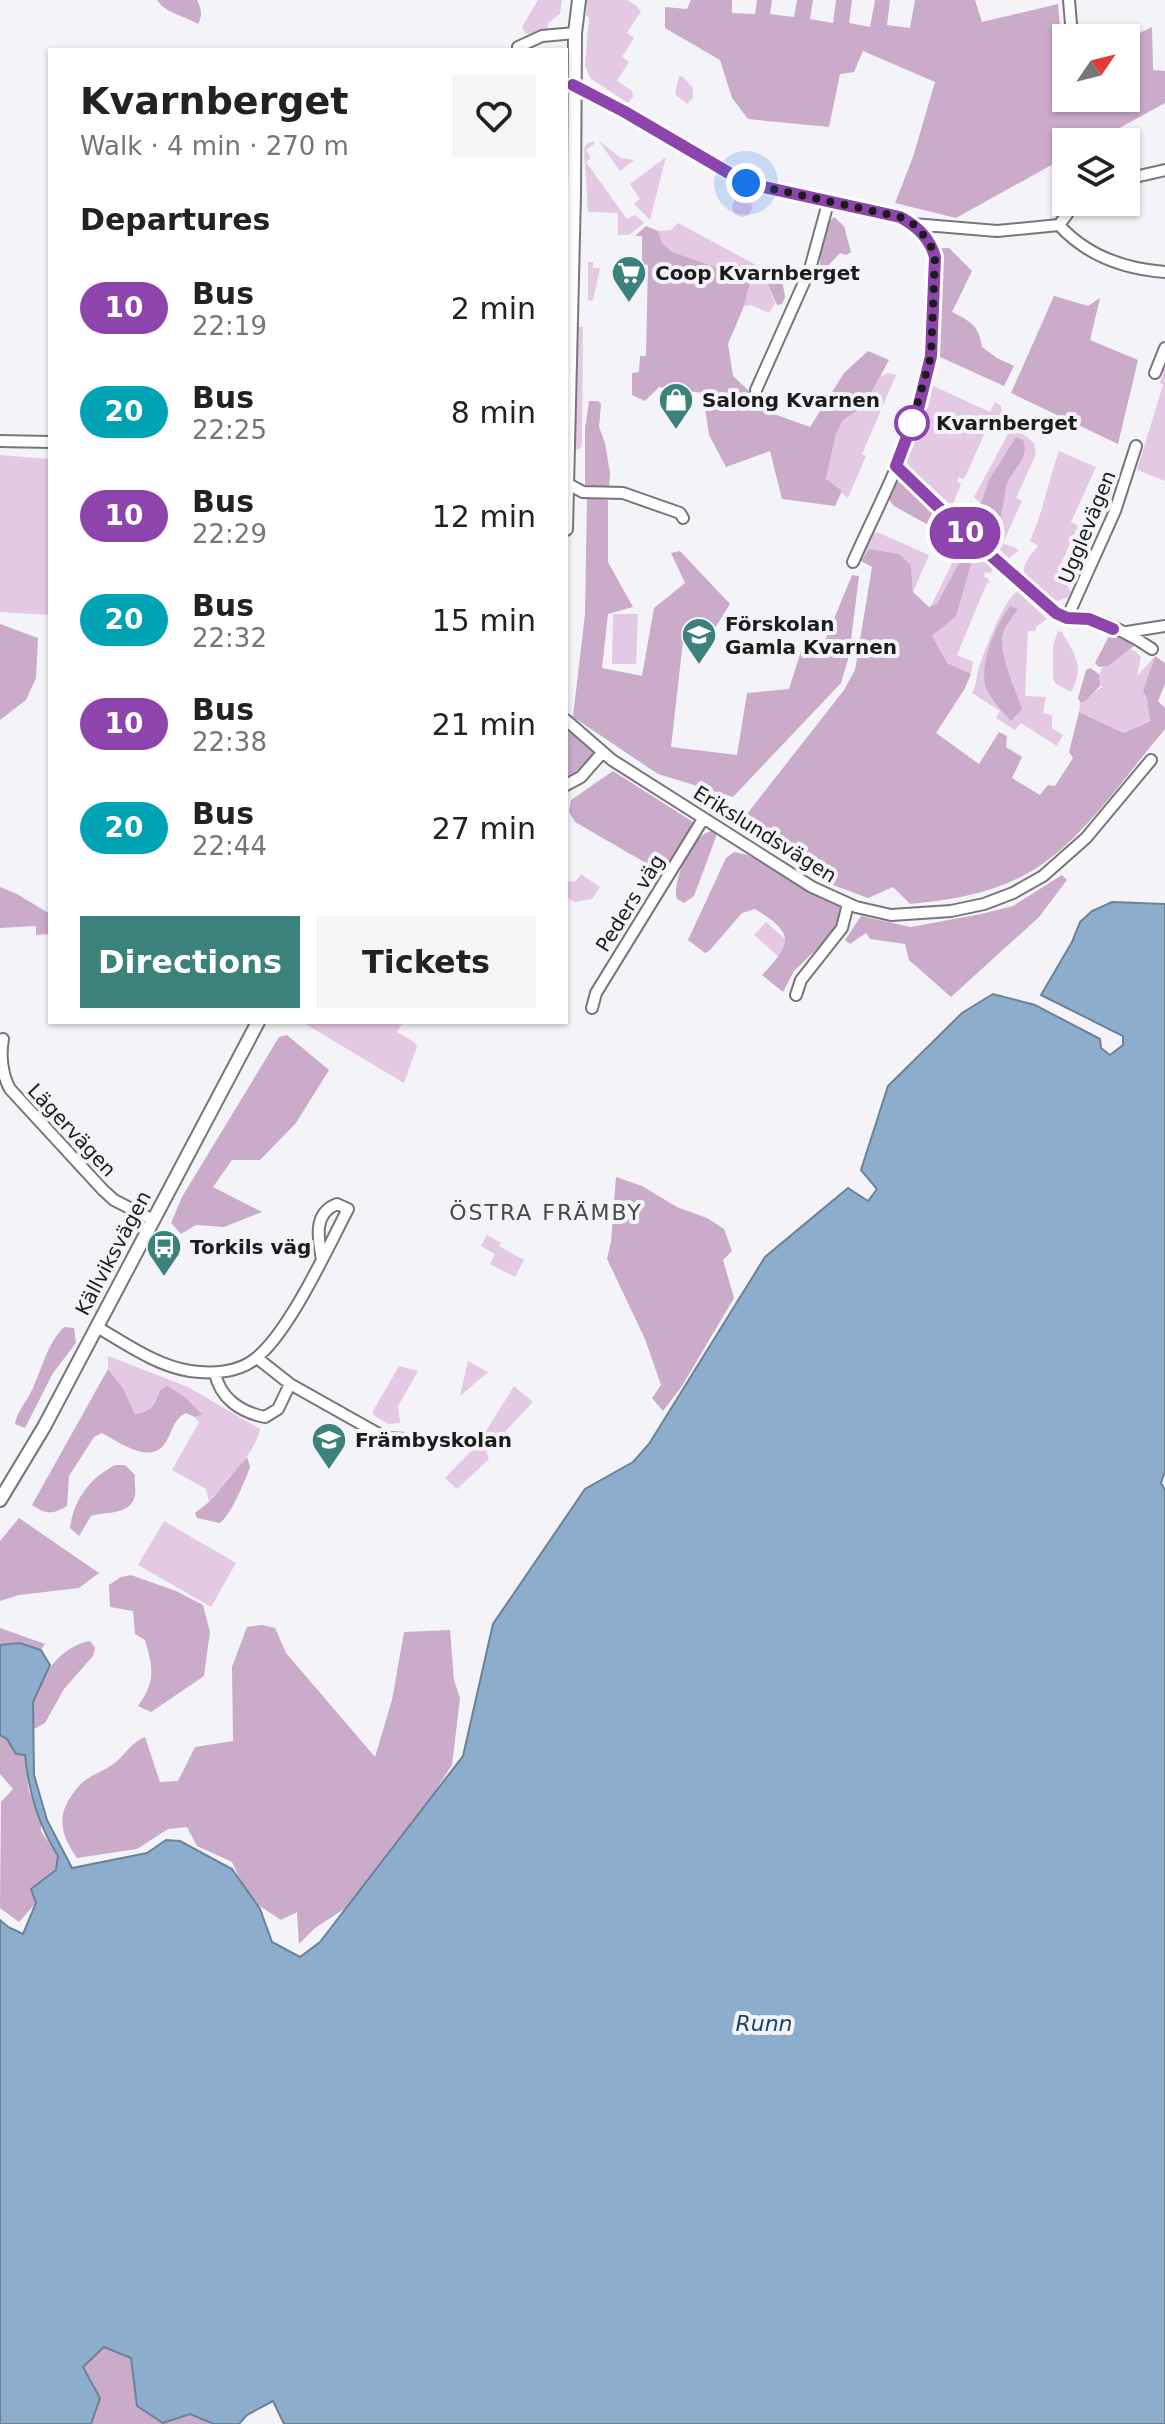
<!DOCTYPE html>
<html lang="en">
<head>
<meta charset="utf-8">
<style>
	:root { --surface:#fff; --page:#f6f6f6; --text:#222; --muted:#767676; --accent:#3b827d }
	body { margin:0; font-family:"DejaVu Sans",sans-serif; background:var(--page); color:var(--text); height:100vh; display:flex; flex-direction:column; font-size:30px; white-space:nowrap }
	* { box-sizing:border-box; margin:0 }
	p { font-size:26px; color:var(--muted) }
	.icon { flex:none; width:44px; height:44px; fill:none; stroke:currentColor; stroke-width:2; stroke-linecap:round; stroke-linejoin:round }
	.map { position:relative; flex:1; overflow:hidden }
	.side { position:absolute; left:48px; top:48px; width:520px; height:976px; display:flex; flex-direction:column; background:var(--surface); border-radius:0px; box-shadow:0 2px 6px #0004 }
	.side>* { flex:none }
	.badge { padding:0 16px; border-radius:26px; font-size:28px; line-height:52px }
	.needle { width:52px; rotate:55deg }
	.controls { position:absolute; left:1052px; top:24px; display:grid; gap:16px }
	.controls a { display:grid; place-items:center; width:88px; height:88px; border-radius:0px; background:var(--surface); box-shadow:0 2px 6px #0004; font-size:40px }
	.you { position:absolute; width:40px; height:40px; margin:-20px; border:6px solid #fff; border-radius:50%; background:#1a73e8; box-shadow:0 0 0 12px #1a73e833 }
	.map>.badge { position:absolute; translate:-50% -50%; box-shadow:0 0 0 4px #fff }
	h2 { padding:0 32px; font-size:30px; line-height:72px }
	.round { display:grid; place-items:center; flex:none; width:84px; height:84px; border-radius:0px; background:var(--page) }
	.overview { display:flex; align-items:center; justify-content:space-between; height:136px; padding:0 32px }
	h1 { font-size:38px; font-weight:800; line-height:60px }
	.button { display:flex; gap:16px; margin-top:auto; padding:16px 32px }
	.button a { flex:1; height:92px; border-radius:0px; background:var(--accent); color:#fff; font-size:32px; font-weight:800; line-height:92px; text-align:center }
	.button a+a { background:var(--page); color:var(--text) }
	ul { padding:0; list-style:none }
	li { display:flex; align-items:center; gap:24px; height:104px; padding:0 32px }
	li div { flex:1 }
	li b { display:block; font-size:30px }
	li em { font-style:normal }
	li .badge { min-width:88px; font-weight:700; text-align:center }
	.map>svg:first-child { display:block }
</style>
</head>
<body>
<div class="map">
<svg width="1165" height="2424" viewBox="0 0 1165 2424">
	<rect width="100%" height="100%" fill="#f3f3f8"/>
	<path fill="#e4c9e4" d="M538,0H562L560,14L548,23L547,30L530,35L525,33L522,27Z
		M587,0H627L638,7L641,14H639L627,33L634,38L622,57L629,62L617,81L632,91L633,97L628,103L590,78L585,66L589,17L586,16Z
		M679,76L683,77L693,88V98L687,104L675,94Z
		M594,141V144L586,150L591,158L586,162L627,219L635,215L644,223L629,235H618V213L588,212L584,150L586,144Z
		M599,141L621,158L634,160L620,171Z
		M666,157L650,220L634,204L640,199L630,184Z
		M732 207a10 10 0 1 1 20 0a10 10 0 1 1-20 0Z
		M678,223L782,279L768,285L775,304L769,313L751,305L744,306L751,279L672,252L662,243L658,231L671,230Z
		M588,262H593V268H600L593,300L588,301Z
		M574,327H583L582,445L580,449L573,450L577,368Z
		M1165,365V481L1137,470L1163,385L1160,383Z
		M888,373L896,375L862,454L866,456L848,498L826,479L836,434L843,420L864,406L880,377Z
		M929,384L990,412L995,402L1001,406L1003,424L985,425L987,428L966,475L963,479L959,477L957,481L961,484L952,506L909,467L905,458Z
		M1022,433L1034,443L1036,454L1016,498L1022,501L1003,543L1019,550L1009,558L967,520L980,503L974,497L1008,434Z
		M1059,451L1096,467L1071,522L1078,526L1057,573L1066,577V584L1071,592L1068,597L1058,601C1048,598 1023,582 1024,570C1024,562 1033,552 1038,546L1030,541C1043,512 1048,482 1059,451Z
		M0,455L50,459V615L0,612Z
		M872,533H879L929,555L913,592L911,565L869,549L861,561L858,558Z
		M958,536L994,568L990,573L985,572L984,577L988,578L990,584L987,583L957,655L973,662L971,674L947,664L932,636L930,608L954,559V545Z
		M1017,591L1047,619L1037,626L1035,631H1028L1025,696L1046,697L1043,713L1052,715V728L1063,735L1057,746L1021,723L1015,730L996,718L1000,711L972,693C977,684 976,677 979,668C984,651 1004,600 1017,591Z
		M613,614H638L636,664H612Z
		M1058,631L1062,632C1075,655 1085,666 1071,692L1056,684L1053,679V646Z
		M1124,648L1135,651L1141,657L1137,676L1155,656L1143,691L1147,698L1150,720L1125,733L1079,712L1080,702L1102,687L1097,682L1102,668Z
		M581,874L600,887L592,899L575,902L566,897V885L569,881L575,882Z
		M766,922L793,946L781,959L754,935Z
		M302,1022H403L397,1032L414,1042L417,1047L404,1083Z
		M487,1235L501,1243L499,1246L524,1260L515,1277L490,1264L495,1254L481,1246Z
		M108,1356L188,1387L260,1429C254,1456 226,1479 209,1502L206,1489L172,1470L199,1422L195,1417L201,1413L185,1397L160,1390C155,1405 151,1412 135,1414L123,1388L108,1369Z
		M468,1361L488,1372L460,1396Z
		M399,1366L418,1371L398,1406L400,1423L388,1424L373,1415V1411Z
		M514,1386L533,1402L486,1452L489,1459L457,1489L445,1478L478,1444Z
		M164,1521L236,1563L211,1607L138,1565Z"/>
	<path fill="#cbabca" d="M157,0H197C201,8 203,15 198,24C185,16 165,13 157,0Z
		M691,0H732V13L755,14L757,0H772L770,14L794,17L797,0H813L810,19L833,23L836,0H852L849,23L870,27L875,0H890L887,25L910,28L915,0H975L982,22L1058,4L1066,98H1126V40L1152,27L1153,70L1165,71V103L1094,142H1066V157L956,218L895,203L913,157L935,82L863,51L854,72L840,74L829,127L748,119L732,98L720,60L665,28V7L687,9Z
		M834,217L844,226L851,252L846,255L840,253L829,265L820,267C820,252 822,227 834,217Z
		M646,226L658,231L662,243L672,252L751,279L744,306L728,344L733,376L774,414L810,427L844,373L868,351L889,360L864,406L843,420L836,434L826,479L842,491L835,506L782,499L770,451L726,467L709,435L703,393L659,387L645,401L632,395V373L639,372L640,356H646L648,265L642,264V236H635Z
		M939,248H949L972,271L952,312C971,322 979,325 982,347L997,358L1014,366L1004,386L938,356L937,252Z
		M782,279L785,297L782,304L777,305L768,285Z
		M1054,296L1088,306L1100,298L1090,340L1138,360L1118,444L1011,393Z
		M589,401H598L601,404L599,427L605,443L610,473L609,489L585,485V429Z
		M1016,437L1023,440C1031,459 1010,470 1006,487C1004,498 1003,509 1000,519L985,530L976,522L973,516L981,504L989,480Z
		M898,482C913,487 943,518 949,533L941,532L894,506L886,496L893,484Z
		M587,498L608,500V562L633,607L608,614L602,668L642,676L654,608L685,583L671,553L680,551L730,604L708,639L683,641L671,747L737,755L747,693L789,689L802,648L824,643L852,575L859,576L849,656L841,683L733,797L658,774L573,717L585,614Z
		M869,549L899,554L911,565L913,592L929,607L937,604L965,552L973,557L956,616L932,636L947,663L971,674L964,690L936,733L979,764L999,732L1007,736L1006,747L1022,757L1012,778L1040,795L1048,785L1055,786L1073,758L1069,752L1079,712L1124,733L1150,721L1147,698L1143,691L1155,656L1165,663V684L1158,701L1165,708V729C1130,770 1089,831 1045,862C1006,891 957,900 910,904L893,887L868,898L830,884L740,823L844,690L855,670L872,567L861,561Z
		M1010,606L1018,609C1013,617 1003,627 1002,638C1000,657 1016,691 1022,709L1011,721C1003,712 992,701 987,690C977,668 996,624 1010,606Z
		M0,624L38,638L36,678L26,700L0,720Z
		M1110,634L1133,642L1134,646L1108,666L1099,667L1095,663Z
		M1090,668L1099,674L1100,686L1084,702H1080L1078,698L1086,670Z
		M566,725L596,755L580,771L566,779Z
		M613,771L693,822L665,874L575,822L569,812L571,800Z
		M711,831L716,833V837L694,896L684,903L677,899C671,882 693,834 711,831Z
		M734,852L748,855L843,908L833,933L794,971L783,992L762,975C792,943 796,934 755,909L742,913L710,950L705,953L688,940L726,858Z
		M1062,875L1067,880L1039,917L951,997L909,960L905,944L870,939L866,933L850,944L845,940L861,916L911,927L981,914L1013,906Z
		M0,887L17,894L50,914V934L36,935V926L0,928Z
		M287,1035L329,1070L296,1123L260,1160H232L213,1187L262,1212L224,1227L196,1225L181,1234L171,1223L182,1197L279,1037Z
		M616,1177L642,1186L677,1207L707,1218L724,1229L732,1251L723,1260L734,1298L682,1386L663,1411L652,1398L661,1385L645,1339L607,1259L611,1242Z
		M64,1327L74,1328L76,1343L53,1373L25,1428L15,1424C17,1411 27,1401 32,1390C42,1369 47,1344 64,1327Z
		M108,1369L123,1388L135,1414C151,1412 155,1405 160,1390L167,1386L185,1397L202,1414L195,1417L186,1413C174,1419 174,1427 168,1438C155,1468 122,1444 102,1433L94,1437L69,1476L67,1506C52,1515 46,1514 32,1505Z
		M247,1457L250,1467C245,1481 231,1515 220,1523L197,1518L195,1513L209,1502Z
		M115,1465H125L135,1475C134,1481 136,1488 135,1495C131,1516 106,1511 91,1516L79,1536L70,1528C74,1499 89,1479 115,1465Z
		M19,1518L99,1573L79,1588L19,1595L0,1601V1541Z
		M131,1575L176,1591L203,1605L210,1632L204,1676L151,1712L138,1706C156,1681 153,1668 145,1640L135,1634L133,1611L110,1607L109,1585L121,1577Z
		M262,1625L275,1628L286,1653L375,1757L392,1700L404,1632L450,1630L454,1680L460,1698L452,1765L383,1871L361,1898L315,1928L299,1944L297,1912L281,1920L249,1899L232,1862L197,1846L187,1827L168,1829L137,1849L77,1858C58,1831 56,1811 80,1785C88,1776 102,1772 112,1765C125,1756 130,1743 145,1737L160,1782L178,1781L195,1747L233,1741L232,1667L247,1627Z
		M0,1628L45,1644L41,1650L20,1643L0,1645Z
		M90,1641L95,1648L93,1656L64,1689L45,1723L34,1729C33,1721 32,1712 33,1704C37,1677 63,1645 90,1641Z
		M0,1735L7,1739L16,1754L25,1755L29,1792L41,1818V1831L58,1856L56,1870L31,1889L36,1903L19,1922L0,1908L1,1802L13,1789L0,1774Z
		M104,2347L131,2358L137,2406L163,2423L190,2414L214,2424H91L100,2398L82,2367Z"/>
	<path fill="#8dadcc" stroke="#6b8298" stroke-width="2" d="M1112,902L1165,904V1471L1161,1483L1165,1490V2424H284L273,2401L247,2415L239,2424H214L190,2414L163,2423L137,2406L131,2358L104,2347L83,2367L100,2398L91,2424H0V1920L8,1927L23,1934L36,1903L31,1889L56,1870L58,1856C38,1824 29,1793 25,1755L16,1754L7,1739L0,1735V1645L20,1643L41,1650L50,1665L33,1702L34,1775L47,1820L72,1868L147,1853L166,1840L180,1841L232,1869L260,1909L272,1942L300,1957L320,1942L463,1756L493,1624L585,1489L633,1462L649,1444L765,1257L848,1188L868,1201L877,1189L861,1170L888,1086L962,1013L993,994L1035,1005L1100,1039L1101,1048L1110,1055L1123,1045V1036L1041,995L1072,942L1080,922L1092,911Z"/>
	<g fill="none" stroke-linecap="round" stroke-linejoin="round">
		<defs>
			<path id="minor" d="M1069,0L1071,24
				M518,47L542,36L575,33
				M573,85L621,109L746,183L900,217C917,226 930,238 935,257C934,289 936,324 931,356C922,425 881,499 853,562
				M1126,179L1165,170
				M913,224L997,231L1059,225C1087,256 1125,269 1165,272
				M1059,225L1076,202
				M1155,373L1165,348
				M756,390L810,269L828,203
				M0,441L50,442
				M896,466L961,529L1056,613C1068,620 1076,617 1088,619C1109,623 1135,637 1152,649
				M566,483L583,492L623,493L680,513L683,518
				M1067,618L1115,511L1136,446
				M1127,632L1165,626
				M566,720L612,760L812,887L856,907L891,915L951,911L984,904L1013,893L1043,876L1086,838L1151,760
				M566,785L581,777L602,753
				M796,995L801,980L842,928L848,904
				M592,1008L596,993L703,819
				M3,1039C0,1055 2,1075 10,1089L103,1190L114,1200L153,1220
				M97,1327C126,1344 157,1366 190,1371C211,1374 238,1373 255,1359C289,1333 327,1249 348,1209L337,1204C313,1213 318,1238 322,1260
				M257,1358L290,1384L386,1438L405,1439
				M215,1373C220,1398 240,1412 265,1417L278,1409L290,1384"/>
			<path id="tertiary" d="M566,529L574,194L575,33L579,0
				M0,1500L44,1427L258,1022"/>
		</defs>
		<use href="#minor" stroke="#77777b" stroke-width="14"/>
		<use href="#tertiary" stroke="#77777b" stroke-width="16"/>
		<use href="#minor" stroke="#fff" stroke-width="10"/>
		<use href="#tertiary" stroke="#fff" stroke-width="12"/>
	</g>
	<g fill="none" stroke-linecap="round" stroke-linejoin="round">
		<defs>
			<path id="line" d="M573,85L625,112L746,183L900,217C917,226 930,238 935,257L931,356L919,405L896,466L961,529L1056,613L1067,618L1089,619L1113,629"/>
		</defs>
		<use href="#line" stroke="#fff" stroke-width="18"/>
		<use href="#line" stroke="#8e44ad" stroke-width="12"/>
		<path stroke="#1c1c1d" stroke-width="8" stroke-dasharray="0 14.4" d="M746,183L900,217L913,224L922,233L932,248L935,257L931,356L912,423"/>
	</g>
	<defs>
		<symbol id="supermarket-pin" viewBox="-11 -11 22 30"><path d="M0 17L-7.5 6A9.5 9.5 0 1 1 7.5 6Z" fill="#3b827d" stroke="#f3f3f8"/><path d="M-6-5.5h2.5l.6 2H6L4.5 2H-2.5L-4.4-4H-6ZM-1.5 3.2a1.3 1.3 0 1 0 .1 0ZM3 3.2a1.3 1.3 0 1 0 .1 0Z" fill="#fff"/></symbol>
		<symbol id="shop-pin" viewBox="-11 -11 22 30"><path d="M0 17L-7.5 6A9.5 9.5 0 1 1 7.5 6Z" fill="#3b827d" stroke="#f3f3f8"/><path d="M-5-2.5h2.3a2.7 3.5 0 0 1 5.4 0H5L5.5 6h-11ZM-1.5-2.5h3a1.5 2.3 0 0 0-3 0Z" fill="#fff"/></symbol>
		<symbol id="school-pin" viewBox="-11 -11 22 30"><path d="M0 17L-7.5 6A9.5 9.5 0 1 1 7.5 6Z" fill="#3b827d" stroke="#f3f3f8"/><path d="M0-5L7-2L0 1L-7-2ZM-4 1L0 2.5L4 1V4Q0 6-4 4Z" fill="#fff"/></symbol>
		<symbol id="bus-pin" viewBox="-11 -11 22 30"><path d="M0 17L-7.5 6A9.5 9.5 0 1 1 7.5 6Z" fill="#3b827d" stroke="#f3f3f8"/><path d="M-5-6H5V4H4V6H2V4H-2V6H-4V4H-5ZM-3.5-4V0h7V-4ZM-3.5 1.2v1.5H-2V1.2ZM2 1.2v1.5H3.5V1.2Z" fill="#fff"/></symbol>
	</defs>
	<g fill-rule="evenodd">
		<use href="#supermarket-pin" x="609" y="253" width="40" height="54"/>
		<use href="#shop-pin" x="656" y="380" width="40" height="54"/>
		<use href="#school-pin" x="679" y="615" width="40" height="54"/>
		<use href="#bus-pin" x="144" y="1227" width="40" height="54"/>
		<use href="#school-pin" x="309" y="1420" width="40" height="54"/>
	</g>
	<circle fill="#fff" stroke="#8e44ad" stroke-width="4" cx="912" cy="423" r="16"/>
	<g text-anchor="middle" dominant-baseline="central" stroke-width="8" stroke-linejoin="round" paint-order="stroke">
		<g font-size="20" font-weight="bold" fill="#1c1c1d" stroke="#f3f3f8" text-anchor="start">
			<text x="655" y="273">Coop Kvarnberget</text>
			<text x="702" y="400">Salong Kvarnen</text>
			<text x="725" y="624">Förskolan<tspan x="725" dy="23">Gamla Kvarnen</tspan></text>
			<text x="190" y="1247">Torkils väg</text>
			<text x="355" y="1440">Främbyskolan</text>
		</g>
		<g font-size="20" font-weight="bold" fill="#1c1c1d" stroke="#f3f3f8" text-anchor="start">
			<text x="936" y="423">Kvarnberget</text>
		</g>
		<g font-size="20" fill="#1c1c1d" stroke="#f3f3f8">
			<text transform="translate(1087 527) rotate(-68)">Ugglevägen</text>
			<text transform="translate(765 834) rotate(32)">Erikslundsvägen</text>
			<text transform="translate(630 903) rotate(-58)">Peders väg</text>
			<text transform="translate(72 1130) rotate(47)">Lägervägen</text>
			<text transform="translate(113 1253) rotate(-62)">Källviksvägen</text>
		</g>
		<g font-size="22" letter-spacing="2" fill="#48484c" stroke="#f3f3f8">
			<text x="546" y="1212">ÖSTRA FRÄMBY</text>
		</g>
		<g font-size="22" font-style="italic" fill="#14466f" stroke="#f3f3f8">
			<text x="764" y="2023">Runn</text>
		</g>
	</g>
</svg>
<div class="controls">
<a><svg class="needle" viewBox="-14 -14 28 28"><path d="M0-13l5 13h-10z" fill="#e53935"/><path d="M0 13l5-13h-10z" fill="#767676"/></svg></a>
<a><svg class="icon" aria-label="layers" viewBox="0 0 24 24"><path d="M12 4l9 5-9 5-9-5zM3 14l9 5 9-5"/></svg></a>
</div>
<div class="you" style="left:746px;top:183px"></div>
<b class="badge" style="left:965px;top:533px;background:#8e44ad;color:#fff">10</b>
<section class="side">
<div class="overview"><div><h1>Kvarnberget</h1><p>Walk · 4 min · 270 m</p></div><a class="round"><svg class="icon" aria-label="heart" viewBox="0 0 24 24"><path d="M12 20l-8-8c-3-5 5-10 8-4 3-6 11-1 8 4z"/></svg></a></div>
<h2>Departures</h2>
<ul>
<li><span class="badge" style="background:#8e44ad;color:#fff">10</span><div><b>Bus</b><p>22:19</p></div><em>2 min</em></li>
<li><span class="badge" style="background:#00a3b4;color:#fff">20</span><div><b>Bus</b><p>22:25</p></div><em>8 min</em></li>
<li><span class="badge" style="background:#8e44ad;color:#fff">10</span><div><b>Bus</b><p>22:29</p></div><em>12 min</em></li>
<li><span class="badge" style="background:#00a3b4;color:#fff">20</span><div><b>Bus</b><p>22:32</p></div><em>15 min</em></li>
<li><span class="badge" style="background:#8e44ad;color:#fff">10</span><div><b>Bus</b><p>22:38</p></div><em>21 min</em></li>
<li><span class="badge" style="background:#00a3b4;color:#fff">20</span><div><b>Bus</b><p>22:44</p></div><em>27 min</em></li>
</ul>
<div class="button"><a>Directions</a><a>Tickets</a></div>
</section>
</div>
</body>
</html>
